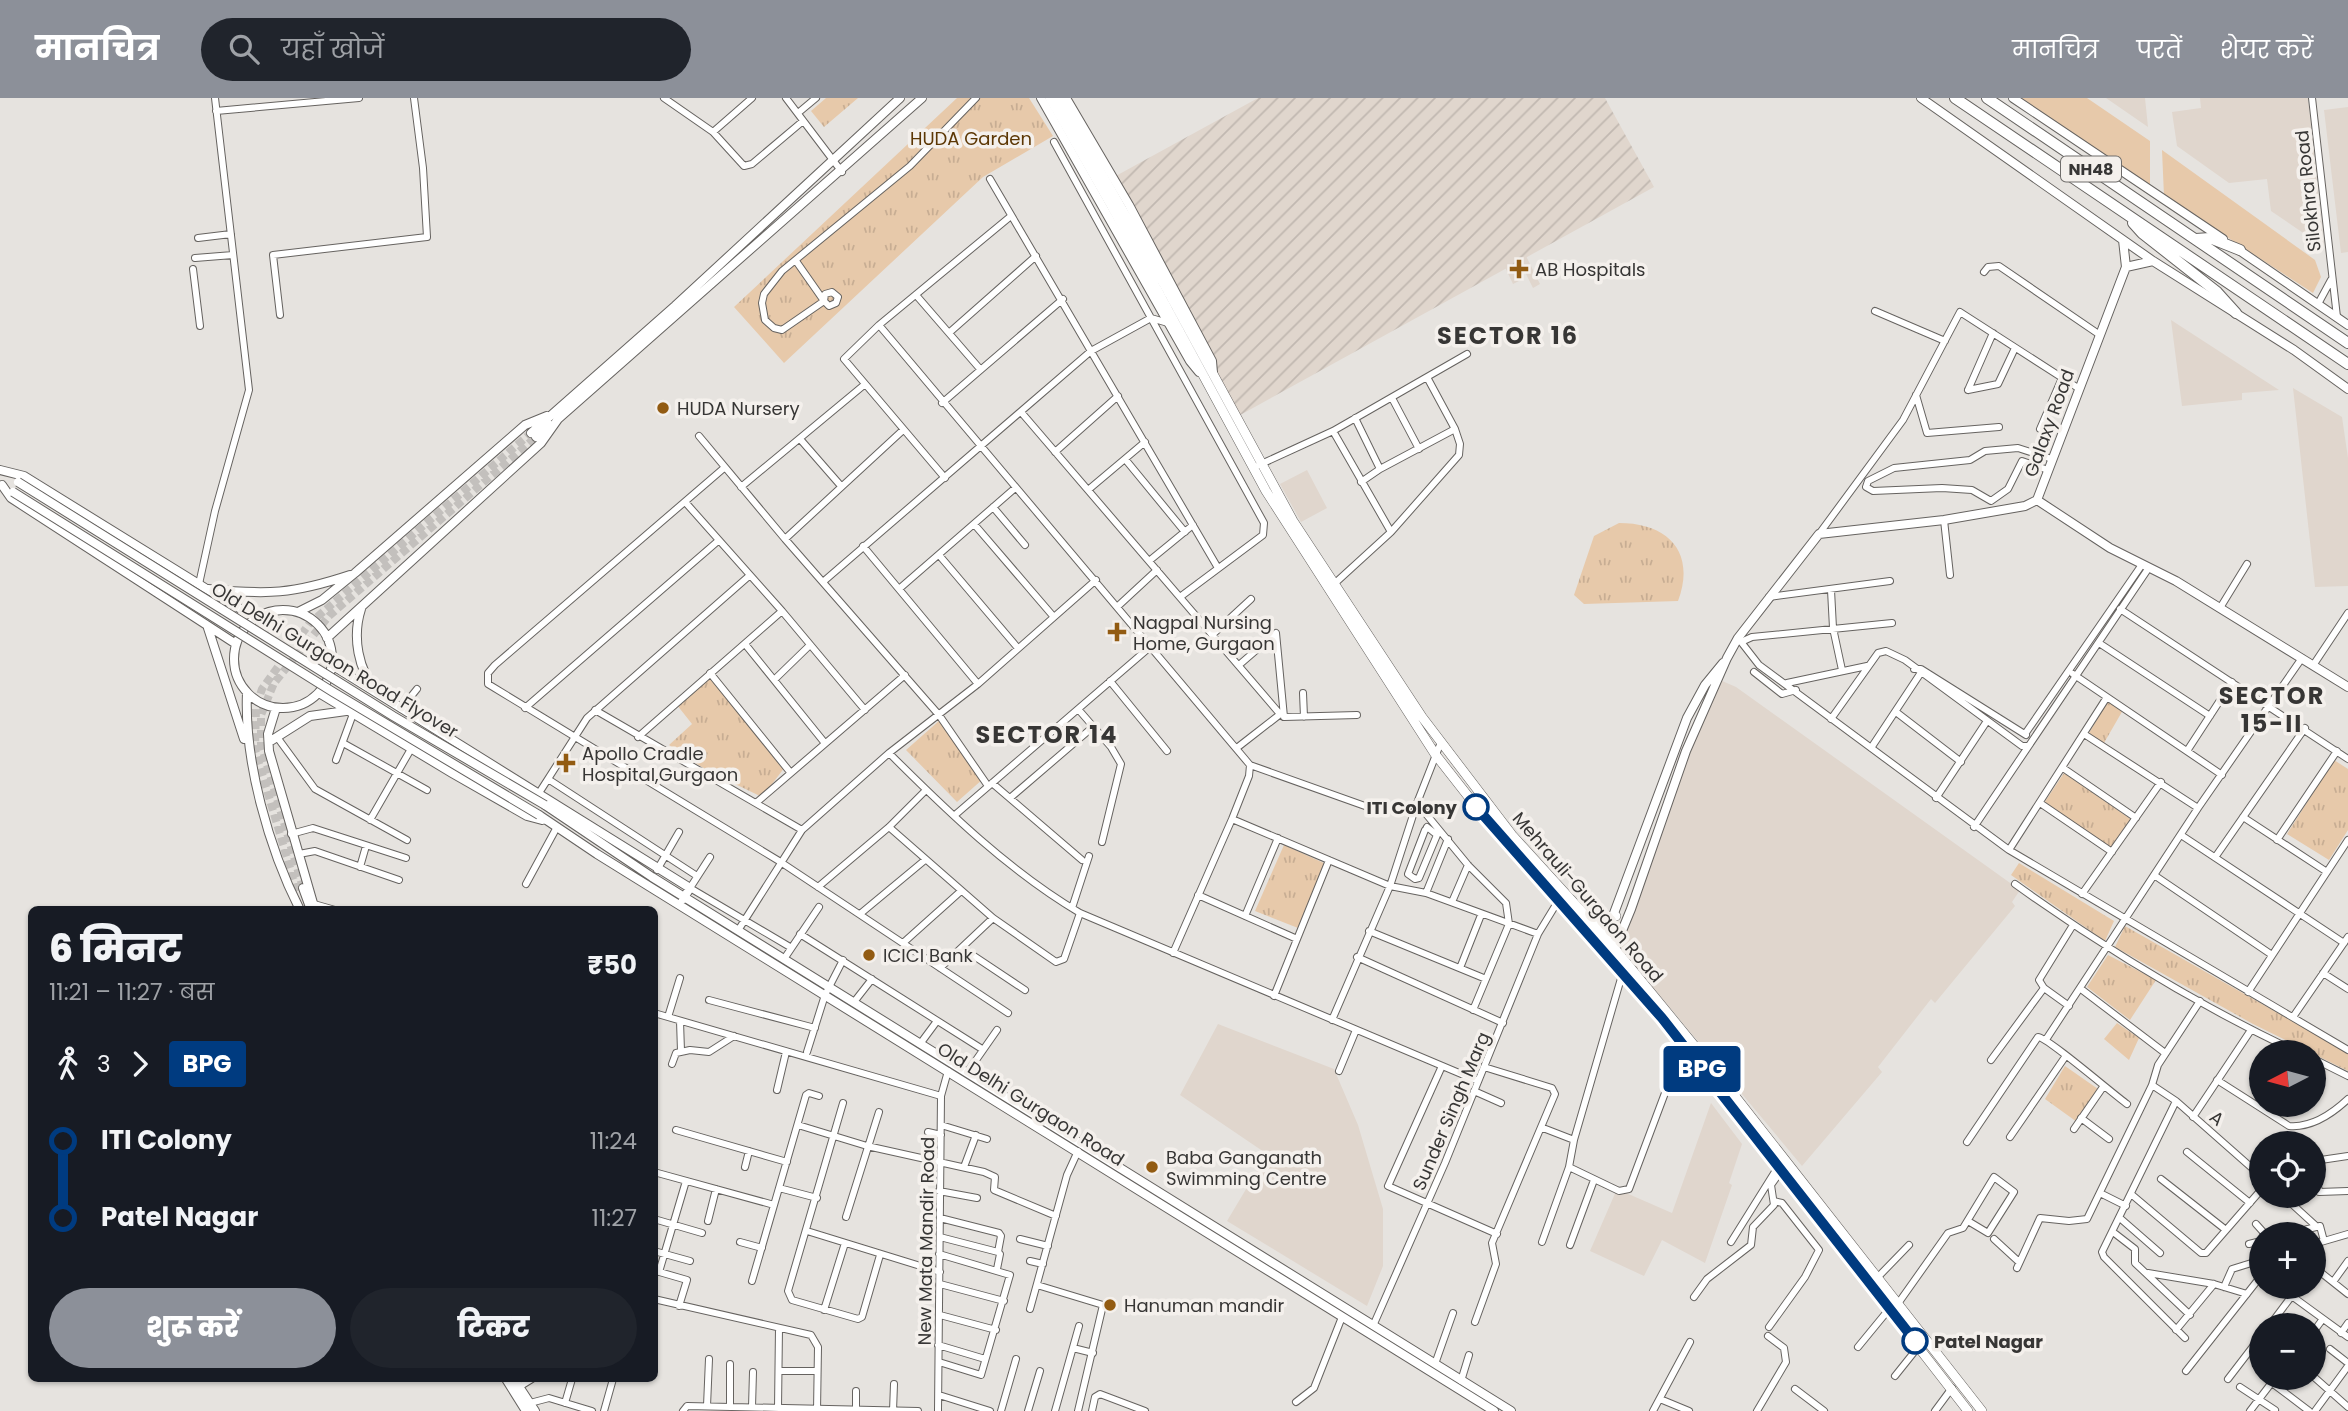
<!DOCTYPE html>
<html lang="hi">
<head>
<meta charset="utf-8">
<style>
	:root { --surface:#171b24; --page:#20242c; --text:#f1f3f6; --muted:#9ea1a6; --accent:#8c9099 }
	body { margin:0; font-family:Poppins,"Noto Sans Devanagari",sans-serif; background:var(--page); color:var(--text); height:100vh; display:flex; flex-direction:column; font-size:26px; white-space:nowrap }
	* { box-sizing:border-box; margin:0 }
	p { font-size:23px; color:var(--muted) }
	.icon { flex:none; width:38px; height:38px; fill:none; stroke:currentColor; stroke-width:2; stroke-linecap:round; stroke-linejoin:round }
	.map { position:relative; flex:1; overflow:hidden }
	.panel { position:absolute; left:28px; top:808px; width:630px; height:476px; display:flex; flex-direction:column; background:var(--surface); border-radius:10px; box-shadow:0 2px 5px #0004 }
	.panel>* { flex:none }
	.badge { padding:0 14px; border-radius:5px; font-size:24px; line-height:46px }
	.needle { width:46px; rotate:264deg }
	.buttons { position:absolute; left:2249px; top:942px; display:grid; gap:14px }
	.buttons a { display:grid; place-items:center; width:77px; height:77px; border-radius:50%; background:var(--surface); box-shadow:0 2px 5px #0004; font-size:35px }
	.map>.badge { position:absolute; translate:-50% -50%; box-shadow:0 0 0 4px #fff }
	.legs { display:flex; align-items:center; gap:10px; height:77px; padding:0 21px; font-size:23px }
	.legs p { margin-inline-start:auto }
	.overview { display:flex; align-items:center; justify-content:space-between; height:119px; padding:0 21px }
	h1 { font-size:38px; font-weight:800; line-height:52px }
	.cta { display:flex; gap:14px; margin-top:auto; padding:14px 21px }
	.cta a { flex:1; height:80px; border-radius:42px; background:var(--accent); color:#fff; font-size:28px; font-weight:800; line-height:80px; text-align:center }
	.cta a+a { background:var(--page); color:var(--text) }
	ul { padding:0 21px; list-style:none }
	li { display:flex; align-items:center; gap:24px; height:77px; font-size:26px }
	li i { display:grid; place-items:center; width:10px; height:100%; margin:0 9px; background:currentColor }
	li i::after { content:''; width:18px; height:18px; margin:-9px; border:5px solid; border-radius:50%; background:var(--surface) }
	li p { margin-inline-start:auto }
	li:first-child i { background:linear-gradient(#0000 50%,currentColor 0) }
	li:last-child i { background:linear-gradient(currentColor 50%,#0000 0) }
	header { display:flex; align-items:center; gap:42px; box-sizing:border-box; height:98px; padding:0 35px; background:var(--accent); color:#fff }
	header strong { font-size:33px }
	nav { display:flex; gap:38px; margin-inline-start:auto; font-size:24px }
	.search { width:490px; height:63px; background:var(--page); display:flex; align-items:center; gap:18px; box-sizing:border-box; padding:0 24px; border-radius:38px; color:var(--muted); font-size:26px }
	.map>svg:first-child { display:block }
</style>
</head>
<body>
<header>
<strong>मानचित्र</strong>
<div class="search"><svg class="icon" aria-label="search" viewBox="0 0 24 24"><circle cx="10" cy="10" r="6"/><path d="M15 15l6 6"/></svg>यहाँ खोजें</div>
<nav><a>मानचित्र</a><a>परतें</a><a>शेयर करें</a></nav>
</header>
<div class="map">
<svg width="2348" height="1313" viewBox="0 0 2348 1313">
	<defs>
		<pattern id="industrial-furrows" width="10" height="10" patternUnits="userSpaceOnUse" patternTransform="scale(1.75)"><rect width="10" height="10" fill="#e0d6cd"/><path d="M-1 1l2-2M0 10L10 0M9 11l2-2" fill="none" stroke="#c1b8b1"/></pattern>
		<pattern id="park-tufts" width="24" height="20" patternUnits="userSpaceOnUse" patternTransform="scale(1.75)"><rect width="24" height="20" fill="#e7c9aa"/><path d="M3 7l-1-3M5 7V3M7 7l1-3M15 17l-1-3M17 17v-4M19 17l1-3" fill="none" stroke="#c7ad93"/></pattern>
	</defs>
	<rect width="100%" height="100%" fill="#e6e3df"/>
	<path fill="#e0d6cd" d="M2106,0H2145L2148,29Z
		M2200,0H2308L2324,149L2271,113L2267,81L2229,85L2177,48L2172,14L2201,10Z
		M2348,9V154L2341,155L2324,12Z
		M1525,156L1540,186L1533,190L1525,174L1521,177L1523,181L1513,186L1504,167Z
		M2171,222L2279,292L2242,295V302L2182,308Z
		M2293,290L2342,319L2348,360V488L2315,489Z
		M1307,372L1327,410L1301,424L1280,386Z
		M1720,582L1736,589L2020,792L2012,804L2015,808L1935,905L1931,901L1878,969L1882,974L1802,1068L1621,851L1686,661Z
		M1218,926L1334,971L1358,1027L1383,1111V1168L1367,1208L1227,1123L1267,1056L1180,997Z
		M1711,1005L1742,1046L1729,1085L1732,1087L1705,1165L1662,1142L1644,1178L1590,1153L1617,1091L1672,1115Z"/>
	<path fill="url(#industrial-furrows)" d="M1258,0H1605L1654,89L1233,321L1103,85Z"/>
	<path fill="#e7c9aa" d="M2021,0H2087L2150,43V88Z
		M2162,52L2315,162L2321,179L2313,195L2164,98Z"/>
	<path fill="url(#park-tufts)" d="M826,0H858L824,29L811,13Z
		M957,0H1029L1053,38L983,79L784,265L734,209Z
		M1619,425C1669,425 1696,455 1678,503L1584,506L1574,497L1594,438Z
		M712,578L785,669L762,699L706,672L669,647L692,626L677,607Z
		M2108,603L2123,612L2104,645L2089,635Z
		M940,622L983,681L957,704L906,652Z
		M2334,662L2348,671V732L2329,762L2287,736Z
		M2064,675L2132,722L2111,751L2044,705Z
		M1284,747L1326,766L1298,830L1255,813Z
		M2019,765L2114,823L2105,843L2011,777Z
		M2125,828L2348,955V973L2253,926L2115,849Z
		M2108,857L2156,882L2130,922L2087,889Z
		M2117,925L2139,940L2129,962L2104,941Z
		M2065,968L2098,991L2077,1024L2045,1001Z"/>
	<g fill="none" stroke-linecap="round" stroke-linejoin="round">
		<path stroke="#c3c0bd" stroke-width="8" stroke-dasharray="8 4" stroke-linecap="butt" d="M303,790L261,646V617L274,585L329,518L536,339
			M297,793L255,652L256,609L262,591L309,526L531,335"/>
		<defs>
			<path id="street" d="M664,0L713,34L744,68L752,66L803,23
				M786,0L842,74
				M2312,0L2337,219
				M216,13L359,0
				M798,15L816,0
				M713,34L752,0
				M1054,44L1264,425L1263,437L1180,499
				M990,81L1218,470
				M198,140L231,136
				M195,160L233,157
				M796,163L824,203L829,208L836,205L838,199L832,194L825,196L824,203L782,232L774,230L765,222L762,205L764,196L782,173L910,68L976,0
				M193,171L200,228
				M1984,174L1988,169L1999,168L2100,237
				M916,197L980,271
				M2318,206L2331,182
				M1875,213L1945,243
				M280,217L273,157L427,139L423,70L414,0
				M879,227L1250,667L1379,713
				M950,234L1036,158
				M1968,292L1998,286L2015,250
				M1968,292L1993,235
				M1916,297L1927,335L1999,329
				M1392,300L1419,351
				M942,305L1063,201
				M1021,314L1280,616
				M1355,320L1380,371L1455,331L1428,281
				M2040,331L2062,280
				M1333,333L1391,434
				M699,338L785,441L939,617L988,688
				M800,341L841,388
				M1055,354L1118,298
				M1125,361L1185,434
				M1259,367L1333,333L1467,256
				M724,370L495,567L488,575V586L779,763L1008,915
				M2048,372L2022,363L2008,391L1991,403L1972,392L1942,390L1873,393L1866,389L1868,383L1894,370L1970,362L1985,353L2018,350L2052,361
				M945,380L844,261L879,227L1011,118
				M1361,384L1380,371
				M741,389L864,287
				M1088,392L1145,344
				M686,405L782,513L865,612
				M993,409L1025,447
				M1944,422L1950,477
				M974,426L1053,518
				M1819,436L1903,322L1960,214L2078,290
				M785,441L902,333
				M863,448L978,586
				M939,457L1017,549
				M1149,463L1193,427
				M824,483L1091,253L1151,220L1168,225
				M199,486L215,413L249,292L215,0
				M1333,487L1391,434L1459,357L1460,346L1455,331
				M899,491L1014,391
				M1831,492L1833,530L1842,572
				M1769,499L1890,483
				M1117,509L1157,472
				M2220,510L2247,466
				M2120,511L2348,661
				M1212,537L1251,501
				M1738,540L1759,567L2009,752L2348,952
				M1741,544L1752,539L1892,525
				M2099,545L2210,618
				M745,546L824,644
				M2314,566L2348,515
				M1239,567L1276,535L1284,619L1357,617
				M1914,571H1921L2026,637
				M1754,574L1782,596L1796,592
				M710,575L790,674
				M2073,576L2222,677
				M774,582L810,547
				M1110,583L1167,653
				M1787,585L1867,568
				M1303,595L1304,619
				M525,610L718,443
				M401,611L417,591
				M1078,611L1111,649L1121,666L1102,744
				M595,612L802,732
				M1896,614L1961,664
				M1831,621L1878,555L1886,553L1905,562L2022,648H2028
				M2025,636L2141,468
				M2084,636L2198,710
				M277,639L315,691L407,742
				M638,639L782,513
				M343,645L427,692
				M1238,649L1283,614
				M1871,650L1920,576
				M2187,653L2232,584
				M889,655C947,713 1009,773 1080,815L1478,983
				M336,662L353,616
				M2063,670L2136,720
				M548,681L697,778
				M992,685L1082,762
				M539,695L587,620L749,478
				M1010,700L1094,628
				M1936,700L1987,623
				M756,705L905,577
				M1417,705L1468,767L1506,805L1509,826L1473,912
				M2040,705L2112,754
				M955,717L1150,549
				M2243,719L2327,774
				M1232,721L1390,788L1426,795L1538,836
				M370,722L411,651
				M889,729L993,820L1056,864L1064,861L1080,815
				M1974,729L2148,471
				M1425,732L1408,776L1415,781L1419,780L1437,737L1427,729
				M291,736L313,730L406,760
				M2181,737L2344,845
				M2277,742L2337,653
				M2009,752L2107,599
				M299,756L315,753L399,782
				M2216,758L2305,630
				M710,759L690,790L790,849
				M360,769L366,748
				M657,772L679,734
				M2154,777L2272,857
				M526,786L557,729
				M2015,786C2104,850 2198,907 2297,954
				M818,789L889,729L926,692
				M1426,795L1448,741
				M2082,796L2161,684
				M1198,797L1297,841
				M1452,804L1468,767
				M314,806L335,812
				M1072,810L1089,758
				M860,816L925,762
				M1245,818L1278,740
				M739,831L802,732L889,655L978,586L1096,482
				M1369,833L1486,881
				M800,836L982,951
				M903,845L961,793
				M962,850L1025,892
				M1173,855L1232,721L1249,678L1250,667
				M1357,859L1503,925
				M784,861L819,809
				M940,870L993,820
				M1460,870L1481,817
				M2323,875L2348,891
				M2081,891L2165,955
				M2248,894L2348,742
				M1274,898L1329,762
				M709,902L815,930
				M854,904L872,881
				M2069,908L2044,890L2039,882L2073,827
				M654,915L941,998
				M668,919L680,880
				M2293,919L2348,839
				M1332,922L1390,788L1417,705L1441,644
				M680,923L681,953
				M2047,940L2198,710L2302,560
				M920,946L937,923
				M807,954L825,897L843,862
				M2314,961L2348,978
				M1991,962L2044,890
				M672,966L676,955L690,952L709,954L734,938
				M1442,968L1388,1088L1497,1136
				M1339,973L1356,932
				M967,975L997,932
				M2217,982L2289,1028C2312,1030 2332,1016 2348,1001
				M2152,987L2176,1003L2261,1078
				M777,992L786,954
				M1474,993L1501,1005
				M2176,1003L2102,1154L2104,1159L2185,1240
				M843,1005L788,1193L792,1202L858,1221L862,1219L880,1157
				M2193,1019L2251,932
				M2081,1020L2109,1041
				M798,1027L867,1048L984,1074L995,1079L994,1092L1056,1118
				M941,1027L987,1041
				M1543,1030L1574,1042
				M2074,1031L2103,989
				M676,1032L787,1064
				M928,1034L941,1037
				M2010,1039L2065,959
				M1967,1044L2038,939C2047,939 2113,996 2127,1006
				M2187,1054L2250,1105
				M2314,1060L2319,1094L2348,1093
				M2314,1063L2348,1058
				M745,1069L749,1053
				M964,1069L976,1037
				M1569,1069L1619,1093L1629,1091L1665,995L1686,950
				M654,1074L774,1107
				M2161,1081L2226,1132
				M779,1090L817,1100
				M939,1093L977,1100
				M2100,1095L2126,1108
				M2131,1096L2201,1155H2206L2261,1092
				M2282,1097L2316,1128
				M846,1119L879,1014
				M940,1120L999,1135L1001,1138L998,1154
				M654,1121L702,1135
				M2121,1121L2160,1155
				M708,1123L716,1091
				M2256,1126L2265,1136
				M807,1133L940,1174
				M2113,1134L2135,1151V1165L2190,1217
				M2288,1136L2320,1128L2324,1143
				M940,1139L998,1154L1000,1156L997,1171
				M1020,1141L1048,1148
				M1994,1141L2019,1164
				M740,1144L762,1150
				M1542,1144L1569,1069L1574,1042L1622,877
				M1731,1144L1776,1072
				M2249,1146L2261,1143
				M2314,1146L2348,1136
				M1570,1147L1594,1082
				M654,1153L690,1163
				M1030,1163L1043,1166
				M2314,1169L2348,1196
				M2017,1170L2040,1120L2069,1123L2087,1121L2152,987L2158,967L2200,903
				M656,1173L687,1182L679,1208
				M659,1174L686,1083
				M2148,1175L2214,1186L2247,1196
				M1877,1180L1909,1147
				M752,1183L806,997L809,995L819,998
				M2333,1184L2348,1163
				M940,1186L1004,1203
				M1037,1187L1103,1207L1078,1313
				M2278,1188L2348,1239
				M2224,1189L2232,1171L2261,1162
				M1694,1199L1707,1181L1751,1147L1753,1129L1774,1107L1771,1087L1781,1073
				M654,1201L811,1237L818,1249L817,1313
				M1897,1207L1948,1135L1963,1130L1994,1079L2014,1094L1988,1135L1968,1123
				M1030,1211L1067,1077L1078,1053
				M824,1212L845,1145
				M940,1217L996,1232
				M1475,1224L1496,1166L1492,1145L1555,996L1552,990L1484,969
				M2270,1227L2291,1199
				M1373,1228L1445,1065L1538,836L1563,795
				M1769,1229L1805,1179L1819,1152L1782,1105L1774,1103
				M2176,1232L2214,1186
				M2314,1233L2322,1222
				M2341,1235L2348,1225
				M938,1247L985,1261
				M1858,1249L1890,1210
				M1073,1250L1093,1255
				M2330,1251L2348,1265
				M939,1264L981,1277L1010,1177L939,1156
				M1435,1266L1453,1215
				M779,1273H817
				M2186,1273L2261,1178
				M1895,1278L1919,1248
				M2314,1279L2348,1309
				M2228,1281L2261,1238
				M1461,1283L1469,1257
				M2272,1285L2309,1313
				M519,1289L532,1281
				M2240,1289L2275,1312
				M1795,1291L1824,1313
				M856,1293V1313
				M939,1297L990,1313
				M1660,1301L1689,1313
				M1296,1304L1314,1290L1342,1219
				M530,1305L549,1300L592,1313
				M565,1305L572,1281
				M707,1308L709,1261
				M730,1308V1266
				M752,1309L753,1274
				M778,1310L779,1230
				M604,1313L613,1281
				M683,1313L687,1308L918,1313
				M893,1313L894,1286
				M938,1313L941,998L948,973
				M1001,1313L1016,1261
				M1028,1313L1040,1273
				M1055,1313L1079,1228
				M1092,1313L1095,1299L1100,1296L1145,1313
				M1653,1313L1690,1244
				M1757,1313L1786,1264L1784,1250L1768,1238
				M1935,1313L1952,1290
				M2250,1313L2276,1279
				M2315,1313L2348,1268"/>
			<path id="secondary" d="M1041,0L1190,263L1199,274
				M1066,0L1129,107L1212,263L1213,275
				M1921,0L2153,163L2294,252L2348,291
				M2013,0L2223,141
				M2236,150L2348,227
				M2126,169L2153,163
				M531,335L675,208L900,0
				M536,339L550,327
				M0,372L24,378L205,490L239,510L260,517
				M2,387L11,400L236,546
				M2037,402L2110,450L2176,483L2348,589
				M208,491C267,497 293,496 350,477
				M361,511C352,539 358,572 377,594
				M234 561a49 49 0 1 1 98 0a49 49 0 1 1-98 0Z
				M298,514L322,502L355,475L525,327L547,318
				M208,530L244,641
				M327,540L541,345L558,321L922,0
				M332,567L690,790L683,801
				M247,595C244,663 269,751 300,812
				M319,595L452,675L527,718L542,722
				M276,610L268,636L269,653L315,812
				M269,644L310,618L346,613
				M545,707L652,779L1511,1313
				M539,717L597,756L1494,1313
				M303,790L311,812
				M1601,850L1687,620L1705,587L1723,565
				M1610,862L1631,811L1686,653L1727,560L1738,540L1819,436L1944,422L2025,408L2037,402L2126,169L2123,142
				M506,1281L526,1313
				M514,1281L535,1313"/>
			<path id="primary" d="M1050,0L1111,107L1266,393L1435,656L1493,730L1686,950L1968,1313
				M1058,0L1150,160L1293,423L1422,619L1512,737L1607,841L1720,979L1982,1313
				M1589,822L1616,818"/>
			<path id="highway" d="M1955,0L2348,266
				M1987,0L2348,245
				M2133,125L2142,135L2217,194L2236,215
				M2196,141L2210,140L2240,152"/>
		</defs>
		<use href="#street" stroke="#666360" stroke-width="8"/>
		<use href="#secondary" stroke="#666360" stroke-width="10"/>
		<use href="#primary" stroke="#666360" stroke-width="10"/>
		<use href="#highway" stroke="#666360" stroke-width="12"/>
		<use href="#street" stroke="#fff" stroke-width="6"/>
		<use href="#secondary" stroke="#fff" stroke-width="8"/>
		<use href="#primary" stroke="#fff" stroke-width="9"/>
		<use href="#highway" stroke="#fff" stroke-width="10"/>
		<defs>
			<path id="secondary-bridge" d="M18,384L393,618L545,707
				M13,394L333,594L539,717"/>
		</defs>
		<use href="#secondary-bridge" stroke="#666360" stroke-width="10" stroke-linecap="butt"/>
		<use href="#secondary-bridge" stroke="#fff" stroke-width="8"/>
	</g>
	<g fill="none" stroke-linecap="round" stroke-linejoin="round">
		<defs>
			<path id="line-1" d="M1476,709L1662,920L1915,1243"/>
		</defs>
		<use href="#line-1" stroke="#fff" stroke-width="16"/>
		<use href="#line-1" stroke="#003b80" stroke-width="10"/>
	</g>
	<g fill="#925b12" stroke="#f4f0ec" stroke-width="2.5">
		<path d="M1515.5 160.5h7v7h7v7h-7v7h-7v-7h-7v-7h7z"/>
		<circle cx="663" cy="310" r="7"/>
		<path d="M1113.5 523.5h7v7h7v7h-7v7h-7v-7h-7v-7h7z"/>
		<path d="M562.5 654.5h7v7h7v7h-7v7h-7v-7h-7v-7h7z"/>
		<circle cx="869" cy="857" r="7"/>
		<circle cx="1152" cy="1069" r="7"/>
		<circle cx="1110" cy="1207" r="7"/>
	</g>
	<g fill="#fff" stroke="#003b80" stroke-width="3.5">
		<circle cx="1476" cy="709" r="12"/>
		<circle cx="1915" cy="1243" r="12"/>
	</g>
	<g text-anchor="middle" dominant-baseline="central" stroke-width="7" stroke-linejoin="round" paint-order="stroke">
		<rect fill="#f4f0ec" stroke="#706e6c" stroke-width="2" x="2061" y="58.5" width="60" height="25" rx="5"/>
		<g font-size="16" font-weight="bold" fill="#373635">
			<text x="2091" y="71">NH48</text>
		</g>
		<g font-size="18" fill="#5c3704" stroke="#f4f0ec">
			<text x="971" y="40">HUDA Garden</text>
		</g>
		<g font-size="18" fill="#373635" stroke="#f4f0ec">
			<text transform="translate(2308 93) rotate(-96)">Silokhra Road</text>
			<text transform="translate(2049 325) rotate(-70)">Galaxy Road</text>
			<text transform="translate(335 562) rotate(31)">Old Delhi Gurgaon Road Flyover</text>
			<text transform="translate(1588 799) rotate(49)">Mehrauli-Gurgaon Road</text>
			<text transform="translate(1031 1006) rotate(32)">Old Delhi Gurgaon Road</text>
			<text transform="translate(1451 1013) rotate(-67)">Sunder Singh Marg</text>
			<text transform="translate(2217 1020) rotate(40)">A</text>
			<text transform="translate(926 1143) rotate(-89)">New Mata Mandir Road</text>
		</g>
		<g font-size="18" fill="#373635" stroke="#f4f0ec" text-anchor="start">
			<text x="1535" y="171">AB Hospitals</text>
			<text x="677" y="310">HUDA Nursery</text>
			<text x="1133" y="524">Nagpal Nursing<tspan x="1133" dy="21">Home, Gurgaon</tspan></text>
			<text x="582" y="655">Apollo Cradle<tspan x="582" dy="21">Hospital,Gurgaon</tspan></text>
			<text x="883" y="857">ICICI Bank</text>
			<text x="1166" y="1059">Baba Ganganath<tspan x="1166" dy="21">Swimming Centre</tspan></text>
			<text x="1124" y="1207">Hanuman mandir</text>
		</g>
		<g font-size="18" font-weight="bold" fill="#373635" stroke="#f4f0ec" text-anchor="end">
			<text x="1457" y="709">ITI Colony</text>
			<text x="1934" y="1243" text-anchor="start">Patel Nagar</text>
		</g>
		<g font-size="24" font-weight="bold" letter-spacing="2" fill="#373635" stroke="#f4f0ec">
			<text x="1508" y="237">SECTOR 16</text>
			<text x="2272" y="597">SECTOR<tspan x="2272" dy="28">15-II</tspan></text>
			<text x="1047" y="636">SECTOR 14</text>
		</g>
	</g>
</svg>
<div class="buttons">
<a><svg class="needle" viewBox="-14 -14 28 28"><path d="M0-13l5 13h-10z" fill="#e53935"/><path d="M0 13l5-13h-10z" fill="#9ea1a6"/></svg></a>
<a><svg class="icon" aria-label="locate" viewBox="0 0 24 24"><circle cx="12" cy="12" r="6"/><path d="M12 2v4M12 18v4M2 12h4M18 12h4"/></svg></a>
<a>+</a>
<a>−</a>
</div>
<b class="badge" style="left:1702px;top:971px;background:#003b80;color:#fff">BPG</b>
<section class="panel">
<div class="overview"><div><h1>6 मिनट</h1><p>11:21 – 11:27 · बस</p></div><b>₹50</b></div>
<div class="legs"><svg class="icon" aria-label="walk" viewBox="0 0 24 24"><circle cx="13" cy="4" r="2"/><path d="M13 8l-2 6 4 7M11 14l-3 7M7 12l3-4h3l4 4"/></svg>3<svg class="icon" aria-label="forward" viewBox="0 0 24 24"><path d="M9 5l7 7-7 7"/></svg><b class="badge" style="background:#003b80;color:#fff">BPG</b></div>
<ul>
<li><i style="color:#003b80"></i><b>ITI Colony</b><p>11:24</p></li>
<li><i style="color:#003b80"></i><b>Patel Nagar</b><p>11:27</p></li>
</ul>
<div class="cta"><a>शुरू करें</a><a>टिकट</a></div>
</section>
</div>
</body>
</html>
